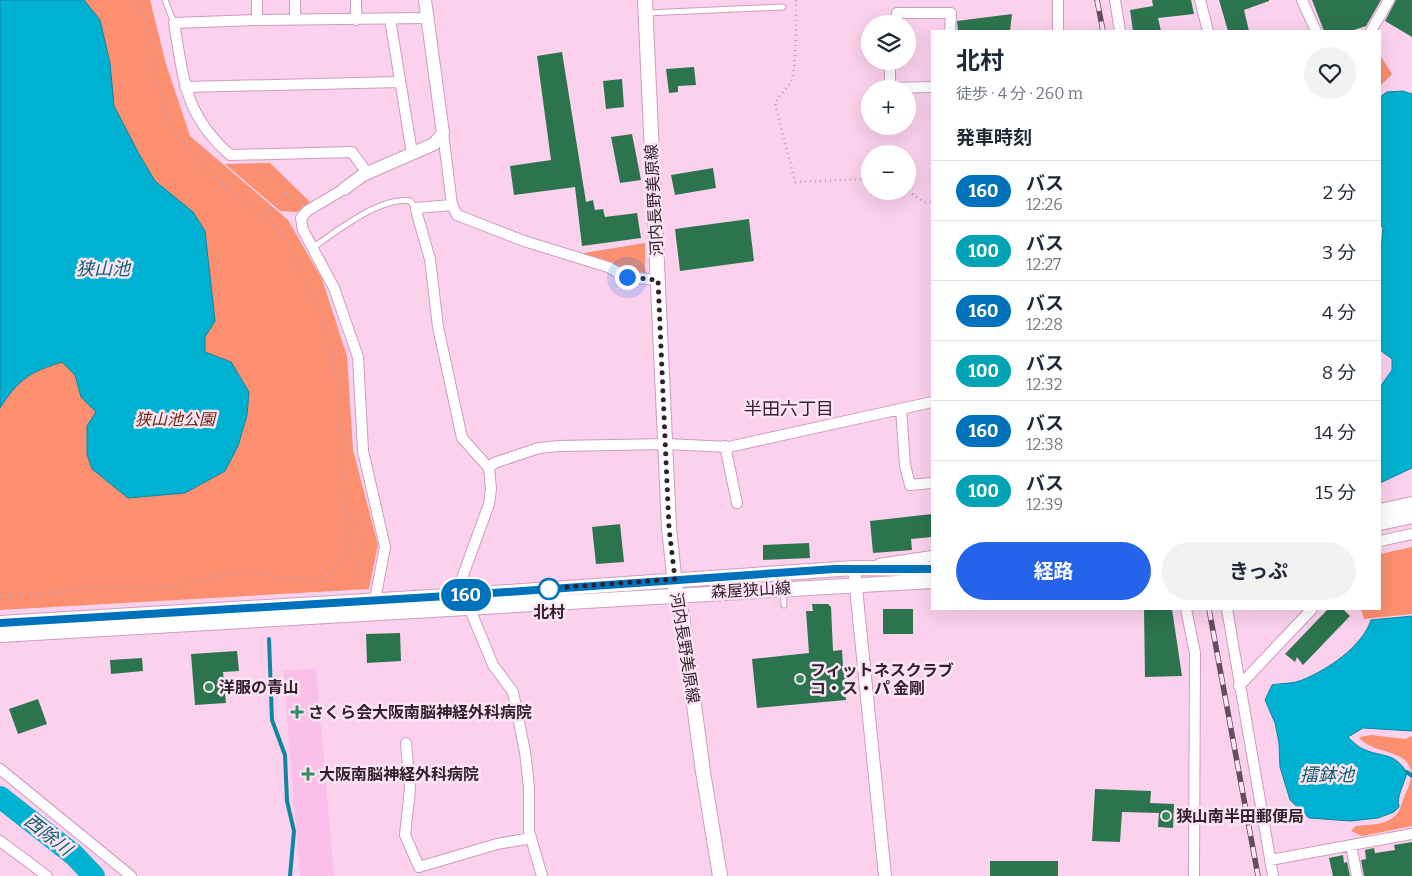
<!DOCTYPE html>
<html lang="ja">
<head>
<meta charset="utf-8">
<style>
	:root { --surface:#fff; --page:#f2f2f3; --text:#1f2937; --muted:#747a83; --line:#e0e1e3; --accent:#2563eb }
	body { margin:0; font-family:Bitter,"Noto Sans JP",serif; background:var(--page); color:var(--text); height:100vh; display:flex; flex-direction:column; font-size:19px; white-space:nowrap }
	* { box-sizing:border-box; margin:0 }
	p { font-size:16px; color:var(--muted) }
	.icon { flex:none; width:28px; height:28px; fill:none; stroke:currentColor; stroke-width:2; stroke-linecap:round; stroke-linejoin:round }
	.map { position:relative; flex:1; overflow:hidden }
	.panel { position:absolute; left:931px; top:30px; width:450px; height:580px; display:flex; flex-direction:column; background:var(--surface); border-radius:0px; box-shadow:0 5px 20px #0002 }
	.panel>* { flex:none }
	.badge { padding:0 10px; border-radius:16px; font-size:18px; line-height:32px }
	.buttons { position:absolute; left:861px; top:15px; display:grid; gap:10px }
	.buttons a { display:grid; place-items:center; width:55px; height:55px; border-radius:50%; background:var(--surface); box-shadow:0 5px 20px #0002; font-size:25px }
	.you { position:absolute; width:25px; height:25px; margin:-12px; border:4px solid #fff; border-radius:50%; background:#1a73e8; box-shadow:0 0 0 8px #1a73e833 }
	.map>.badge { position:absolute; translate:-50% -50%; box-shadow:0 0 0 2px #fff }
	h2 { padding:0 25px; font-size:19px; line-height:45px }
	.round { display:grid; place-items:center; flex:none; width:52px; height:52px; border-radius:26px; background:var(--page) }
	.head { display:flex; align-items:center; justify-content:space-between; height:85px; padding:0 25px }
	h1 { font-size:24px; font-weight:700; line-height:38px }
	.action { display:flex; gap:10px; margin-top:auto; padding:10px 25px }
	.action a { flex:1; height:58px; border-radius:30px; background:var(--accent); color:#fff; font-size:20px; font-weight:700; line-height:58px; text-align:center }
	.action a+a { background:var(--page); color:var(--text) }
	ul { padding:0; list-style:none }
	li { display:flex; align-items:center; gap:15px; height:60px; padding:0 25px; border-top:1px solid var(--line) }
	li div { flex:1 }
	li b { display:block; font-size:19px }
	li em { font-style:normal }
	li .badge { min-width:55px; font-weight:700; text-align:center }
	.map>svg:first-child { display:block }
</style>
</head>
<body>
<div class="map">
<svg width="1412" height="876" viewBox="0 0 1412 876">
	<rect width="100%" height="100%" fill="#fbd1ee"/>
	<path fill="#fac0ea" d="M316,668L334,876H300L283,671Z"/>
	<path fill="#fc8f6f" d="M0,0H150L166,64L190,136L288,220L322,279L347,356L353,450L378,545L369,589L0,610Z
		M1380,55L1392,74L1380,86Z
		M270,163L310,202L297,212L280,211L225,164Z
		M645,243V276L631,274L578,254Z
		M1412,547V614L1364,619L1361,609H1380V554Z
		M1371,735L1405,739L1412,736V826L1362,836L1351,831L1356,826C1375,824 1396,826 1402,803C1405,793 1411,785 1411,774C1411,748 1371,755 1359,737Z"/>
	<path fill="#00b1d1" stroke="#0f86a0" d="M0,0H84L100,20L110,63L114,106L139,154L155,181L193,212L205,231L215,321L205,337V352L231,362L249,392L247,415L238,446L225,471L185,493L128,498L92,469L87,454V426L96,412L81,397L75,375L62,362C29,372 18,380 0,408Z
		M1403,91L1412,94V468L1380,483V387L1392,370V359L1380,350V263L1383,227L1380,226V97L1387,92Z
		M1412,616V731L1363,728L1348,737C1352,741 1358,747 1363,749C1383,758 1392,751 1407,772C1405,784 1396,795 1399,807L1394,812L1378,818L1351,821L1309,818L1290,800L1280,767L1279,743L1275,723L1265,700L1272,685C1281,683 1293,684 1302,680C1327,670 1362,647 1371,620Z"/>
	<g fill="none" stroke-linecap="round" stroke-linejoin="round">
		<path stroke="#0f86a0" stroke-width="4" d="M269,639L272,720L285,755L287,801L294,831L290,876
			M1407,772L1412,776"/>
		<path stroke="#00b1d1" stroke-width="22" d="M0,797L74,855L94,876"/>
	</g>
	<path fill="#2c744e" d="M1152,0H1191L1194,14L1158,18L1161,31H1133L1130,10L1153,6Z
		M1219,0H1269V1L1244,10L1249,31H1228Z
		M1312,0H1381L1366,26L1351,31H1324Z
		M1396,0H1412V37L1385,21Z
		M1012,14L1010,31H958L957,21Z
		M562,52L586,202L593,200L595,210L603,209L605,217L637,213L641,238L582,246L575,187L514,195L510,166L551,160L537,56Z
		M694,67L696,85L678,86V92L669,93L666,69Z
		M622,79L624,107L606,109L603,81Z
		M632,134L641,180L620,183L611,137Z
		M713,168L716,188L675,195L671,175Z
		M749,219L754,261L680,271L675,229Z
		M932,514V537L911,539L912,550L873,553L870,521Z
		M620,524L624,562L596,564L592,527Z
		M809,543L810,558L763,560V545Z
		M812,604H828L831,607L833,651L842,650L843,666L847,665L848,679H844L846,700L757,708L752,659L809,653L806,611H813Z
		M883,609H913V634H883Z
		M1144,609H1172L1182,676L1145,677Z
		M1328,609H1343L1350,616L1303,665L1297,657L1295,662L1285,654Z
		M400,633L401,661L367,663L366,634Z
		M237,651L239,671L223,672L226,703L195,705L191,654Z
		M142,658L143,671L111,674L110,660Z
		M38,699L47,724L18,734L9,709Z
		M1095,789L1151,791L1150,803L1174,804L1173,828L1158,827L1159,813L1122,812L1120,842L1092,841Z
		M1412,842V876H1364L1361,860L1366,859L1365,850L1374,848L1375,853L1395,850L1394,845Z
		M1343,855L1344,863L1347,862L1350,876H1333L1329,858Z
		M990,861H1058V876H990Z"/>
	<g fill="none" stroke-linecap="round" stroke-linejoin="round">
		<defs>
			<path id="service" d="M165,0L174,23
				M646,13L783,7
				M314,247C336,231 382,196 410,201L416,208
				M783,591L784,605"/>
			<path id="minor" d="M257,0V20
				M295,0V20
				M356,0V20
				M1058,0V31
				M1115,0L1120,31
				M1200,0L1208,31
				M1302,0L1316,31
				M390,19L412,153
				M895,24L897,13H951L950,31
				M1371,31L1389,0
				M890,61V88L932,87
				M185,87L400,82
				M443,133L452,205L416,208L417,214L430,259L438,327L462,438L489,468
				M367,173L352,152L230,155C184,114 184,80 174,23L257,20L426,18
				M344,189L307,211L301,218L303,230L334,288L358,357L363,451L385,547L375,600
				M452,205L457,215L524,241L608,267L627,277L658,280
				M901,409L905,465L910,485L932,483
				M725,446L737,503
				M1380,541L1412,534
				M879,564L932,556
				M1186,609L1195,653L1194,876
				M1227,609L1273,876
				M1239,686L1312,609
				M406,743L410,789L405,835L419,867L497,844L531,838
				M0,769L131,876
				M0,841L47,876
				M1351,845L1357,876
				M1270,860L1412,834
				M542,876L529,831V787L525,752L513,692L493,665L464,595L462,578L489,504L491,489L489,468L494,463L539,448L559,446L666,444L729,447L932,402"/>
			<path id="tertiary" d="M344,189L363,175L434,144L443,133L425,0
				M854,568L885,876"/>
			<path id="secondary" d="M645,0L669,528L676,594L682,615L703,772L720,876
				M1380,511L1412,504
				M1380,523L1412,516
				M0,623L464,595L854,568L932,569
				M0,635C311,616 622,598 932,581"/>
		</defs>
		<use href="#service" stroke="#ce9cbf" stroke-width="7"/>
		<use href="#minor" stroke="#ce9cbf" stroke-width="12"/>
		<use href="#tertiary" stroke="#ce9cbf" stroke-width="14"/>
		<use href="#secondary" stroke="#ce9cbf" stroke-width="16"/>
		<path stroke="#be9bb4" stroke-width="2.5" stroke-dasharray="1 4" stroke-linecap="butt" d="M796,0C796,19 797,66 791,81C788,87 779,96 775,103L795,182L870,179
			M254,165C264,176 278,176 287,187L286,193L293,200L303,202
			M908,191L924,202H932
			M263,215L286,193
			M345,511C349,516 356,521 358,526C366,544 356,570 357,589
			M0,596L52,593L79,588L171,587L225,574L247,573L315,581L332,573L344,560L348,546L337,387L330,346L317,307L286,237L207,170L175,133L164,112L144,17L136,0"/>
		<use href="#service" stroke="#fff" stroke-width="5"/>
		<use href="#minor" stroke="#fff" stroke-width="10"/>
		<use href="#tertiary" stroke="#fff" stroke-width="12"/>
		<use href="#secondary" stroke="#fff" stroke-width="14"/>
		<defs>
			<path id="rail" d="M1097,0L1103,31
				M1209,609L1258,876"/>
		</defs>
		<use href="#rail" stroke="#654c5e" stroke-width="5.5"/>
		<use href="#rail" stroke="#fbe5f4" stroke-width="4" stroke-dasharray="11" stroke-linecap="butt"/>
	</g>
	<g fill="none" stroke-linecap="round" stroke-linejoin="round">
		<defs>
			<path id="line" d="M0,623L464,595L834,569H932"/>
		</defs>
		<use href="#line" stroke="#fff" stroke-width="11"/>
		<use href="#line" stroke="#0072bc" stroke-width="8"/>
		<path stroke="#33202e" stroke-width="5" stroke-dasharray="0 9" d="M549,589H540L675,579L669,528L658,280L627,277"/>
	</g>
	<circle fill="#fff" stroke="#0072bc" stroke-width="2.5" cx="549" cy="589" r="10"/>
	<g fill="#368b5e" stroke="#fbe5f4" stroke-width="2">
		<circle cx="800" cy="679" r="5"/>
		<circle cx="209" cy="687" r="5"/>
		<path d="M294.5 704.5h5v5h5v5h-5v5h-5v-5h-5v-5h5z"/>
		<path d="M305.5 766.5h5v5h5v5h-5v5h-5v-5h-5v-5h5z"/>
		<circle cx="1166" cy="816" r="5"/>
	</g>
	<g text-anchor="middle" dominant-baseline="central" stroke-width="5" stroke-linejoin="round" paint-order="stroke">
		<g font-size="16" fill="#33202e" stroke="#fbe5f4">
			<text transform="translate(654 200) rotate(-93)">河内長野美原線</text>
			<text transform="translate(751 590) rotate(-3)">森屋狭山線</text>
			<text transform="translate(685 648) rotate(81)">河内長野美原線</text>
		</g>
		<g font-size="16" font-style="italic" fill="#70240c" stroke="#fbe5f4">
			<text x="175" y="419">狭山池公園</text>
		</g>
		<g font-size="16" font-weight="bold" fill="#33202e" stroke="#fbe5f4">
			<text x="549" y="612">北村</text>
		</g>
		<g font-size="16" font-weight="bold" fill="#33202e" stroke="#fbe5f4" text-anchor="start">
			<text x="810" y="670">フィットネスクラブ<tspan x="810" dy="18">コ・ス・パ 金剛</tspan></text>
			<text x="219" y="687">洋服の青山</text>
			<text x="308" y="712">さくら会大阪南脳神経外科病院</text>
			<text x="319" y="774">大阪南脳神経外科病院</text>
			<text x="1176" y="816">狭山南半田郵便局</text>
		</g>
		<g font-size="18" font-style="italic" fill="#0e5d6e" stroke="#fbe5f4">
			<text x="103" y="269">狭山池</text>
			<text x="1327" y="775">擂鉢池</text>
			<text transform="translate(48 835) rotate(38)">西除川</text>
		</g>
		<g font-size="18" fill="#33202e" stroke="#fbe5f4">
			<text x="789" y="409">半田六丁目</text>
		</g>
	</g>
</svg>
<div class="buttons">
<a><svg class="icon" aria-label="layers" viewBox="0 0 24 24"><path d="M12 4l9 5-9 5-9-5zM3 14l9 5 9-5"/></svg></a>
<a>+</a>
<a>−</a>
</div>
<div class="you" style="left:627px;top:277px"></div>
<b class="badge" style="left:466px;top:595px;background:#0072bc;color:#fff">160</b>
<section class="panel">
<div class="head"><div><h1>北村</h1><p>徒歩 · 4 分 · 260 m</p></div><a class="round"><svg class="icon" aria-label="heart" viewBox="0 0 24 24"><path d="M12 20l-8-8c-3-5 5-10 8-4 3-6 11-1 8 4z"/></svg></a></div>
<h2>発車時刻</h2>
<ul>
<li><span class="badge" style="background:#0072bc;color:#fff">160</span><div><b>バス</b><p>12:26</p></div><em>2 分</em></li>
<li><span class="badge" style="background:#00a3b4;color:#fff">100</span><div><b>バス</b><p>12:27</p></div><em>3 分</em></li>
<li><span class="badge" style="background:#0072bc;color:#fff">160</span><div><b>バス</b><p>12:28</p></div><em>4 分</em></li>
<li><span class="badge" style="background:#00a3b4;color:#fff">100</span><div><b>バス</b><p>12:32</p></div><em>8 分</em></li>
<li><span class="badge" style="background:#0072bc;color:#fff">160</span><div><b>バス</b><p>12:38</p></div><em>14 分</em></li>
<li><span class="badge" style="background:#00a3b4;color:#fff">100</span><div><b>バス</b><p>12:39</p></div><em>15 分</em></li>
</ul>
<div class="action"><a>経路</a><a>きっぷ</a></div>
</section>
</div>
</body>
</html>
